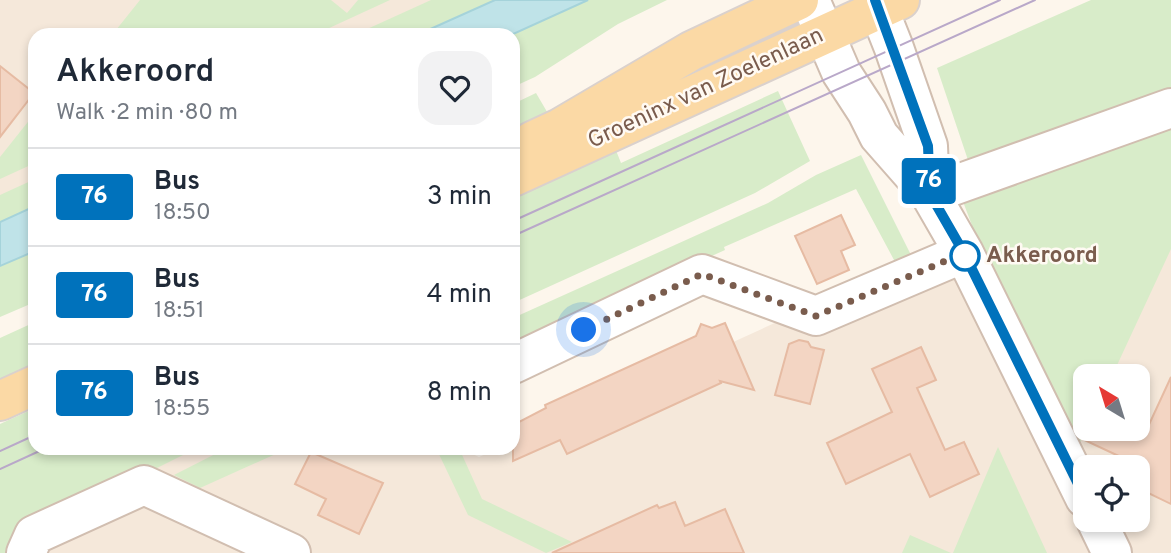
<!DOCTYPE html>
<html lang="en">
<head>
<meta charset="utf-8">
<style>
	:root { --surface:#fff; --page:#f2f2f3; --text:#1f2937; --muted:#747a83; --line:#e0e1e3 }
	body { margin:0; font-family:Overpass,sans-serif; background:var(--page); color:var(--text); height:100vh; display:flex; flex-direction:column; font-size:26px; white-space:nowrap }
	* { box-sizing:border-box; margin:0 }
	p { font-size:23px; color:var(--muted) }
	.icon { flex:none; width:38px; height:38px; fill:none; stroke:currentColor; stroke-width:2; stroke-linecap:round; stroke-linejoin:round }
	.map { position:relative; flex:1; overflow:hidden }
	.panel { position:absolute; left:28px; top:28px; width:492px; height:427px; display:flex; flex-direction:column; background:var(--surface); border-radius:21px; box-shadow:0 4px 10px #0003 }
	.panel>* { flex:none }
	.badge { padding:0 14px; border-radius:5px; font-size:24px; line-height:46px }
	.needle { width:46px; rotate:322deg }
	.fabs { position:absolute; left:1073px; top:364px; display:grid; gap:14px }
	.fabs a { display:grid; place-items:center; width:77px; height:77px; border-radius:14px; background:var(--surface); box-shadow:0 4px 10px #0003; font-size:35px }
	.you { position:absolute; width:35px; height:35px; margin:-18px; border:5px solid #fff; border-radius:50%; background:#1a73e8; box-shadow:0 0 0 10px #1a73e833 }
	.map>.badge { position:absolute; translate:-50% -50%; box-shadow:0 0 0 4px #fff }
	.round { display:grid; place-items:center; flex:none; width:74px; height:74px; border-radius:21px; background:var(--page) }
	.head { display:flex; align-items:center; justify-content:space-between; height:119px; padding:0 28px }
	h1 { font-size:33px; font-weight:600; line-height:52px }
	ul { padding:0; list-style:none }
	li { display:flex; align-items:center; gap:21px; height:98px; padding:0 28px; border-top:2px solid var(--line) }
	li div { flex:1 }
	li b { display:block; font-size:26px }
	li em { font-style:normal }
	li .badge { min-width:77px; font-weight:700; text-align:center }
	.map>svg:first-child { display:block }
</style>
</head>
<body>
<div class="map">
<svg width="1171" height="553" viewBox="0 0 1171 553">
	<rect width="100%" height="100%" fill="#fdf6ec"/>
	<path fill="#f5e8da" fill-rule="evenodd" d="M0,0H490L416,35H35V214L0,231Z
		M1171,143V553H0L35,448H459L479,457L499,448H513V442ZM1085,376H1138V429H1085ZM1085,467H1138V520H1085Z"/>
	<path fill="#d8ecc9" d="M140,0H331L347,13L358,0H390L314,35H112Z
		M431,0H495L417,35H354Z
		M588,0H667L618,24L535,77L513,87V35H511Z
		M1091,0H1171V96L970,166L937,68Z
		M778,91L810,161L755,193L513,303V189L613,143L621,163Z
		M536,93L553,122L513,141V104Z
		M35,113V163L0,179V157Z
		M1171,124V249L1112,376H1085L1087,429L1073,456L976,236L962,199Z
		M861,155L917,267L901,273L856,189L724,247L725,250L513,346V318L768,203L816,175Z
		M35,179V206L0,222V195Z
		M35,251V302L0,317V266Z
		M35,322V368L0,384V338Z
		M35,408V448H197L155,469L18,527L6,553H0V424Z
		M998,447L1047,553H953Z
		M227,448H289L200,488L174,475Z
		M436,448H459L482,499L572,542L546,553L468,515Z
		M910,535L951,553H902Z"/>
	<path fill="#bfe3e8" stroke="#a5d3da" stroke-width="2" d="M495,0H588L511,35H417Z
		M35,206V251L0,266V222Z"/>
	<path fill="#f3d5c3" stroke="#e6bba3" stroke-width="2" d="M0,66L34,93L0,137Z
		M841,215L855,245L841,251L849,270L817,284L795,236Z
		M725,323L754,390L720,381L721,383L567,454L560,440L513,461V425L546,408L545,405L696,336L701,324L712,328Z
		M799,340L808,342L811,347L824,350L810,404L775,395L789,344Z
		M921,347L936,380L917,388L945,450L964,442L979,474L930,497L910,454L846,484L827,443L892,412L872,369Z
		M1171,377V504L1138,488V465L1080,438L1075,429H1147Z
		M311,452L383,483L359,534L318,515L326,499L295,484Z
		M675,502L685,526L725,509L744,553H552L657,505L659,508Z"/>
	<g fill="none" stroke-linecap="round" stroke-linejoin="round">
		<defs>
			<path id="minor" d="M810,0L841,72L867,112L879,136L930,194L964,253L1085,498
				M875,0L894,48L928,146L930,194
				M930,194L1171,108
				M513,364L702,274L816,316L964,253
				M1096,520L1112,553
				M26,553L34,535L144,485L291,553"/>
			<path id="major" d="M532,141L560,128L691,51L799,0
				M513,177L900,0
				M0,401L35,385"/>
		</defs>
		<use href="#minor" stroke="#d1beb0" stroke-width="42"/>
		<use href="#major" stroke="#dad1cd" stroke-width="42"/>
		<use href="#minor" stroke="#fff" stroke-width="38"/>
		<use href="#major" stroke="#fbd9a5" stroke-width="38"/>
		<path stroke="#b9a8c9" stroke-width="2" d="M513,221L1000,0
			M513,236L1035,0
			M0,451L35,435
			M0,469L46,448"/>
	</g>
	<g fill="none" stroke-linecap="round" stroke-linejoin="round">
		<defs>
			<path id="line" d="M875,0L928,146L930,194L964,253L1085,498"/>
		</defs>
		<use href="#line" stroke="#fff" stroke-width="16"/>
		<use href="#line" stroke="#0072bc" stroke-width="10"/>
		<path stroke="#7a5c4d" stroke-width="7" stroke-dasharray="0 12.6" d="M584,330L702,274L816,316L964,253L965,256"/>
	</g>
	<circle fill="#fff" stroke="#0072bc" stroke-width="3.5" cx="965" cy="256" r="14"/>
	<g text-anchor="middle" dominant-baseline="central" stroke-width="5" stroke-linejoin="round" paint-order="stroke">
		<g font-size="23" fill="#7a5c4d" stroke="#fffaf3">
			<text transform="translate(706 89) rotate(-25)">Groeninx van Zoelenlaan</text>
		</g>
		<g font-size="23" font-weight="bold" fill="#7a5c4d" stroke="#fffaf3" text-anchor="start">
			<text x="986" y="256">Akkeroord</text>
		</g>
	</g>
</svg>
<div class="fabs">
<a><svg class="needle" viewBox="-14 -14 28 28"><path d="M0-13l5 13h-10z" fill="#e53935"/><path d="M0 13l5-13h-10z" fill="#747a83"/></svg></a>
<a><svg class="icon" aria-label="locate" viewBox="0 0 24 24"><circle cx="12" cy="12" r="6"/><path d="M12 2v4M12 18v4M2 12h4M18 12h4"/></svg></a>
</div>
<div class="you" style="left:584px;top:330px"></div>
<b class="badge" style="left:929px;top:181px;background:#0072bc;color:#fff">76</b>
<section class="panel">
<div class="head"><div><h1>Akkeroord</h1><p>Walk · 2 min · 80 m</p></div><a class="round"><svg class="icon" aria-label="heart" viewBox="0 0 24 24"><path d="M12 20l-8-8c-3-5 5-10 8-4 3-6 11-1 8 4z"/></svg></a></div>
<ul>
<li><span class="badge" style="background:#0072bc;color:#fff">76</span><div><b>Bus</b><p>18:50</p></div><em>3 min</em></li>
<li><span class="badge" style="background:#0072bc;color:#fff">76</span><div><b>Bus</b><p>18:51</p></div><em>4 min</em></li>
<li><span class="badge" style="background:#0072bc;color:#fff">76</span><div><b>Bus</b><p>18:55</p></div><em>8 min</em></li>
</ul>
</section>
</div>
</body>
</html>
